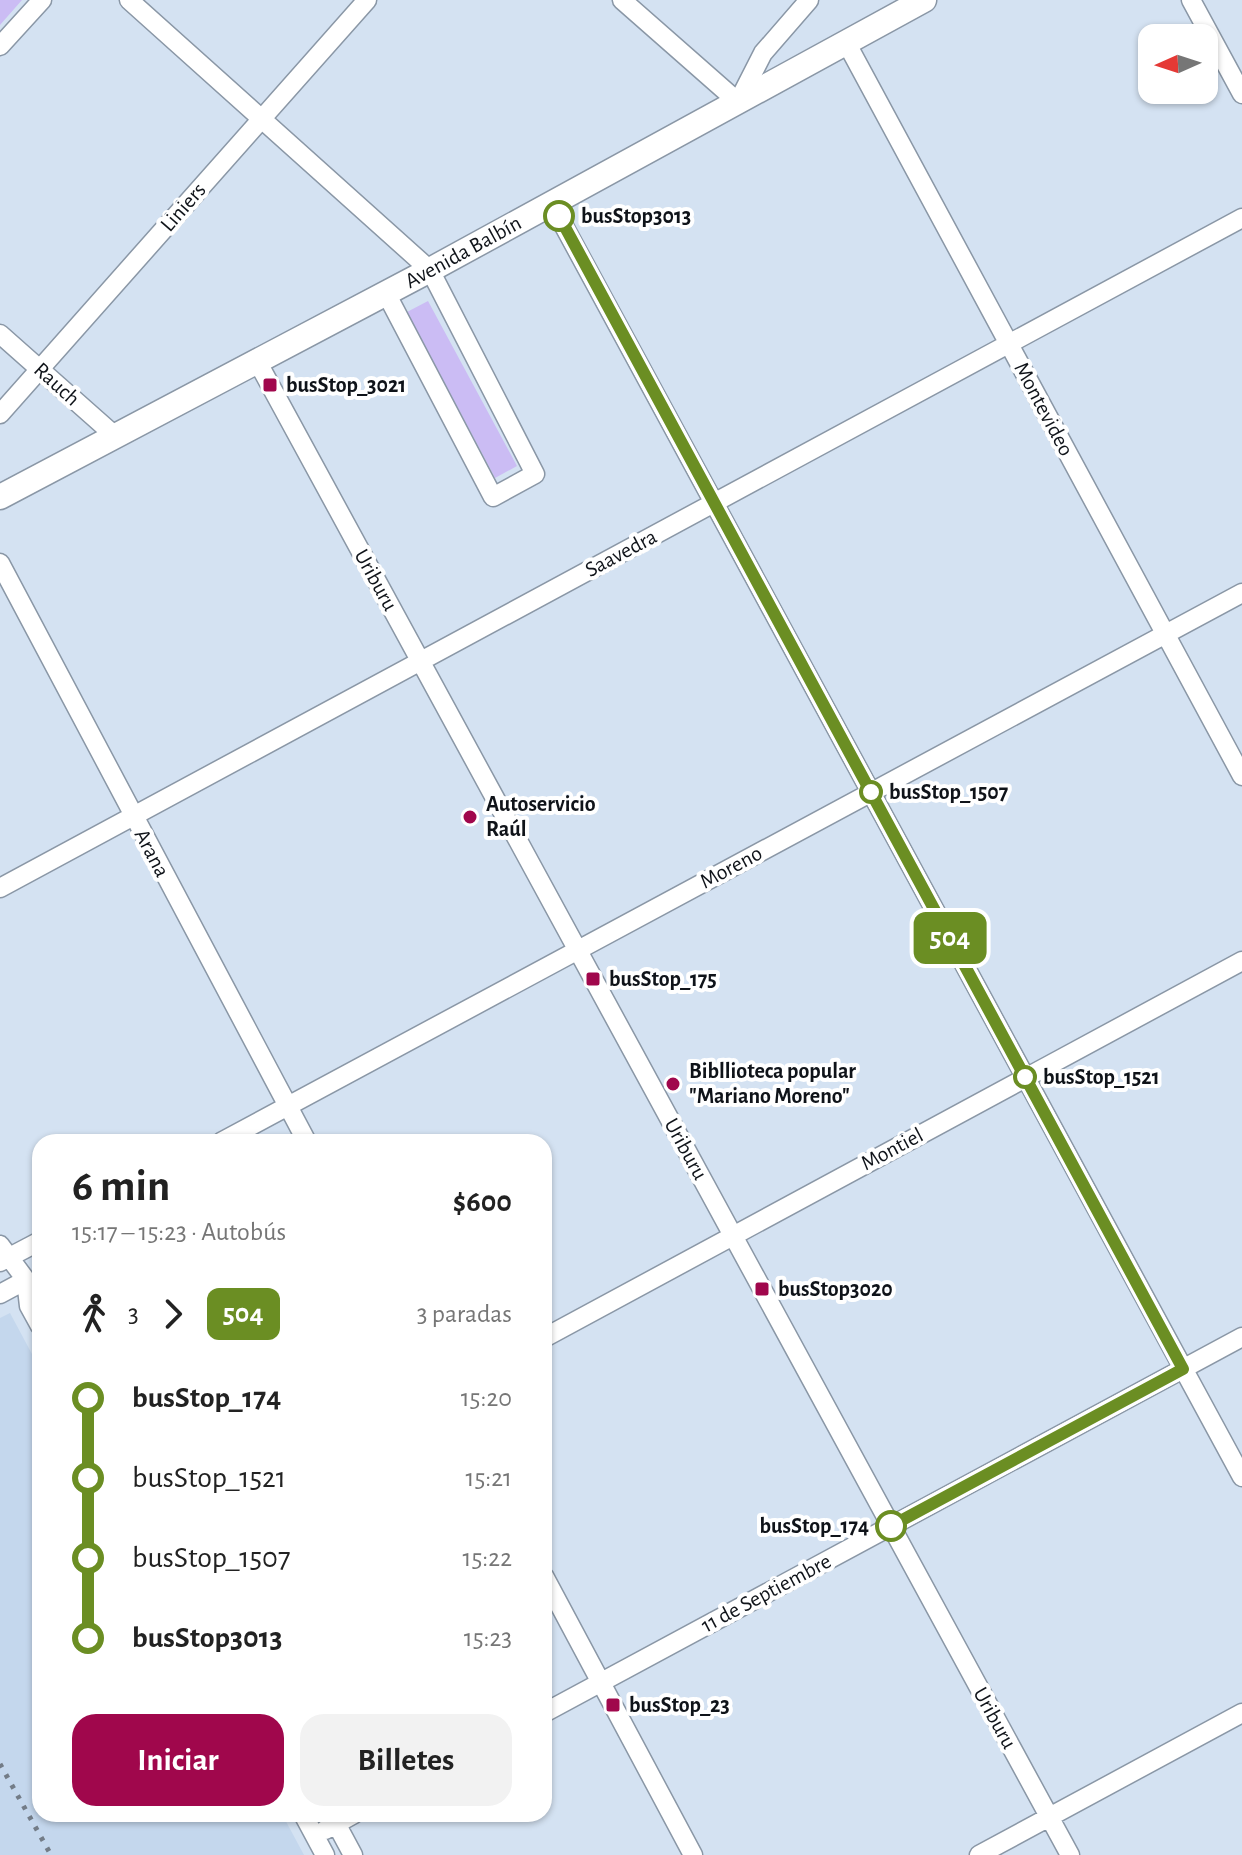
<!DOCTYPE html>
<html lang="es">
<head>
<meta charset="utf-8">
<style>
	:root { --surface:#fff; --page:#f2f2f2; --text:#222; --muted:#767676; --accent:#a0074c }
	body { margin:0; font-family:"Alegreya Sans",sans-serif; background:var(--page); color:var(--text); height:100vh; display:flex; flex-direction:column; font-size:30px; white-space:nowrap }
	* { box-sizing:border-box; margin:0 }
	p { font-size:26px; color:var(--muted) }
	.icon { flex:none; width:44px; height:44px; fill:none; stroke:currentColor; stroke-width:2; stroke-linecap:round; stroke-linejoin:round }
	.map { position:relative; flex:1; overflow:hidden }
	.side { position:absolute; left:32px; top:1134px; width:520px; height:688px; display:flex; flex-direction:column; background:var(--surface); border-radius:24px; box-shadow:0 2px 6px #0004 }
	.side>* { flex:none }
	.badge { padding:0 16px; border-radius:12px; font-size:28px; line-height:52px }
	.needle { width:52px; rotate:267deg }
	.buttons { position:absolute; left:1138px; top:24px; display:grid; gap:16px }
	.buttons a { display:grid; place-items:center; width:80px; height:80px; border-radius:16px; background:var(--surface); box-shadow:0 2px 6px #0004; font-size:40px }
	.map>.badge { position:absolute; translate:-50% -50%; box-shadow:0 0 0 4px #fff }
	.legs { display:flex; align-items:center; gap:12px; height:88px; padding:0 40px; font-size:26px }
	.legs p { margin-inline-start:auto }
	.headline { display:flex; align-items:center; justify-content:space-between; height:136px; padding:0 40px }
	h1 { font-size:44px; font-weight:700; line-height:60px }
	.cta { display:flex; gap:16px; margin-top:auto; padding:16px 40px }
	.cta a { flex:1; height:92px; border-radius:24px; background:var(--accent); color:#fff; font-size:32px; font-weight:700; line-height:92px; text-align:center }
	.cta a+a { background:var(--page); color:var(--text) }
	ul { padding:0 40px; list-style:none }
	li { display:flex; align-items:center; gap:28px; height:80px; font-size:30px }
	li i { display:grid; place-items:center; width:12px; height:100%; margin:0 10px; background:currentColor }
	li i::after { content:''; width:20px; height:20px; margin:-10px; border:6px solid; border-radius:50%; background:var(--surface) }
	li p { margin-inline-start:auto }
	li:first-child i { background:linear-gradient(#0000 50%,currentColor 0) }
	li:last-child i { background:linear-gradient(currentColor 50%,#0000 0) }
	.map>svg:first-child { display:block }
</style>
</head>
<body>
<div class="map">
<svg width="1242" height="1855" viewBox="0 0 1242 1855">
	<rect width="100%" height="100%" fill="#d4e2f2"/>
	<path fill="#c4d7ed" d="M10,1313L40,1369V1814H282L304,1855H0V1318Z"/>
	<path fill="#cbbcf4" d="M0,0H22L0,25Z
		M428,301L517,466L495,478L407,312Z"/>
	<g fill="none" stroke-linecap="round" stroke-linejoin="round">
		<defs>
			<path id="minor" d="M129,0L430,270L535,474L493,497L386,293
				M622,0L738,102L763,53L809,0
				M1191,0L1242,94
				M846,42L1242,776
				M0,46L42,0
				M552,204L1242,1477
				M0,334L114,435
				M256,359L1070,1855
				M0,414L367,0
				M0,563L307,1142
				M0,888L1242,218
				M221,1142L1242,593
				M0,1245L26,1280L40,1291
				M0,1262L40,1241
				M26,1280L29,1306L40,1326
				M0,1294L26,1280
				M544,1338L1242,961
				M544,1576L693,1855
				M544,1713L1242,1337
				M303,1814L325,1855
				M331,1814L353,1855
				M325,1830L354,1814
				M979,1855L1242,1713"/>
			<g id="major">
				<path id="s1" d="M0,497L430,270L924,0"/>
			</g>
		</defs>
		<use href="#minor" stroke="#8a97a6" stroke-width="21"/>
		<use href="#major" stroke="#8a97a6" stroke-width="27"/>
		<use href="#minor" stroke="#fff" stroke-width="18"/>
		<use href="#major" stroke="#fff" stroke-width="24"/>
		<path stroke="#737c87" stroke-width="5" stroke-dasharray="4 8" stroke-linecap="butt" d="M0,1764L51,1855"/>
	</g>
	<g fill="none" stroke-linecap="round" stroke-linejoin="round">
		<defs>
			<path id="line-1" d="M559,216L1183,1369L891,1526"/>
		</defs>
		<use href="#line-1" stroke="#fff" stroke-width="18"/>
		<use href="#line-1" stroke="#6b8e23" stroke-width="12"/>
	</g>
	<g fill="#fff" stroke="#6b8e23" stroke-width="4">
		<circle cx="559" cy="216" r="14"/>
		<circle cx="871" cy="792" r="10"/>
		<circle cx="1025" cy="1077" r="10"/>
		<circle cx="891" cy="1526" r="14"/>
	</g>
	<g fill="#a0074c" stroke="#fff" stroke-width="3">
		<rect x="262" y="377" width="16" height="16" rx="4"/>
		<circle cx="470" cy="817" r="8"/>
		<rect x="585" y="971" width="16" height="16" rx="4"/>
		<circle cx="673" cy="1084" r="8"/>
		<rect x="754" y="1281" width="16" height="16" rx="4"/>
		<rect x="605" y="1697" width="16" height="16" rx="4"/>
	</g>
	<g text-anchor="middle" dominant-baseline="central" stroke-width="8" stroke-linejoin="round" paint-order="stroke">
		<g font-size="22" fill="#0f1319" stroke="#fff">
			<text transform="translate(183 207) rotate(-49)">Liniers</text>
			<text stroke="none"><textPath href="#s1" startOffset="524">Avenida Balbín</textPath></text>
			<text transform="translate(57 384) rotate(42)">Rauch</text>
			<text transform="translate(1044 409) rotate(62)">Montevideo</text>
			<text transform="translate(621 553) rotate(-28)">Saavedra</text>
			<text transform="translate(376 580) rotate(61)">Uriburu</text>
			<text transform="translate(152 853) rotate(62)">Arana</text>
			<text transform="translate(731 867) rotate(-28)">Moreno</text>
			<text transform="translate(686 1149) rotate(61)">Uriburu</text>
			<text transform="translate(892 1149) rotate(-28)">Montiel</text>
			<text transform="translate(766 1593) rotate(-28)">11 de Septiembre</text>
			<text transform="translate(995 1718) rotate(61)">Uriburu</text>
		</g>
		<g font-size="22" font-weight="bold" fill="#0f1319" stroke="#fff" text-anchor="start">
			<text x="581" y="216">busStop3013</text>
			<text x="889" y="792">busStop_1507</text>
			<text x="1043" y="1077">busStop_1521</text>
			<text x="869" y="1526" text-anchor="end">busStop_174</text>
		</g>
		<g font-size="22" font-weight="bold" fill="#0f1319" stroke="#fff" text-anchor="start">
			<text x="286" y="385">busStop_3021</text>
			<text x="486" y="804">Autoservicio<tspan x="486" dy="25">Raúl</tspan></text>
			<text x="609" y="979">busStop_175</text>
			<text x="689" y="1071">Bibllioteca popular<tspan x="689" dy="25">"Mariano Moreno"</tspan></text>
			<text x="778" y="1289">busStop3020</text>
			<text x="629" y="1705">busStop_23</text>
		</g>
	</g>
</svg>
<div class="buttons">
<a><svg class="needle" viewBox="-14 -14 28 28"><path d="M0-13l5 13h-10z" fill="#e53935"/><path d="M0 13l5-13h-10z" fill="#767676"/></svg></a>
</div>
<b class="badge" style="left:950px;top:938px;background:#6b8e23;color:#fff">504</b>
<section class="side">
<div class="headline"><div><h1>6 min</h1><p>15:17 – 15:23 · Autobús</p></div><b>$600</b></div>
<div class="legs"><svg class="icon" aria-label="walk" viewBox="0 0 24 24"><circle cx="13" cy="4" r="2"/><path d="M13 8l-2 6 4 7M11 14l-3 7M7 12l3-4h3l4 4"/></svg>3<svg class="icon" aria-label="forward" viewBox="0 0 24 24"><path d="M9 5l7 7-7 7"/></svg><b class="badge" style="background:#6b8e23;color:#fff">504</b><p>3 paradas</p></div>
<ul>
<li><i style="color:#6b8e23"></i><b>busStop_174</b><p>15:20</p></li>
<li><i style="color:#6b8e23"></i><span>busStop_1521</span><p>15:21</p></li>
<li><i style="color:#6b8e23"></i><span>busStop_1507</span><p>15:22</p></li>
<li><i style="color:#6b8e23"></i><b>busStop3013</b><p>15:23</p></li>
</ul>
<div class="cta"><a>Iniciar</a><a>Billetes</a></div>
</section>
</div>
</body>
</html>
